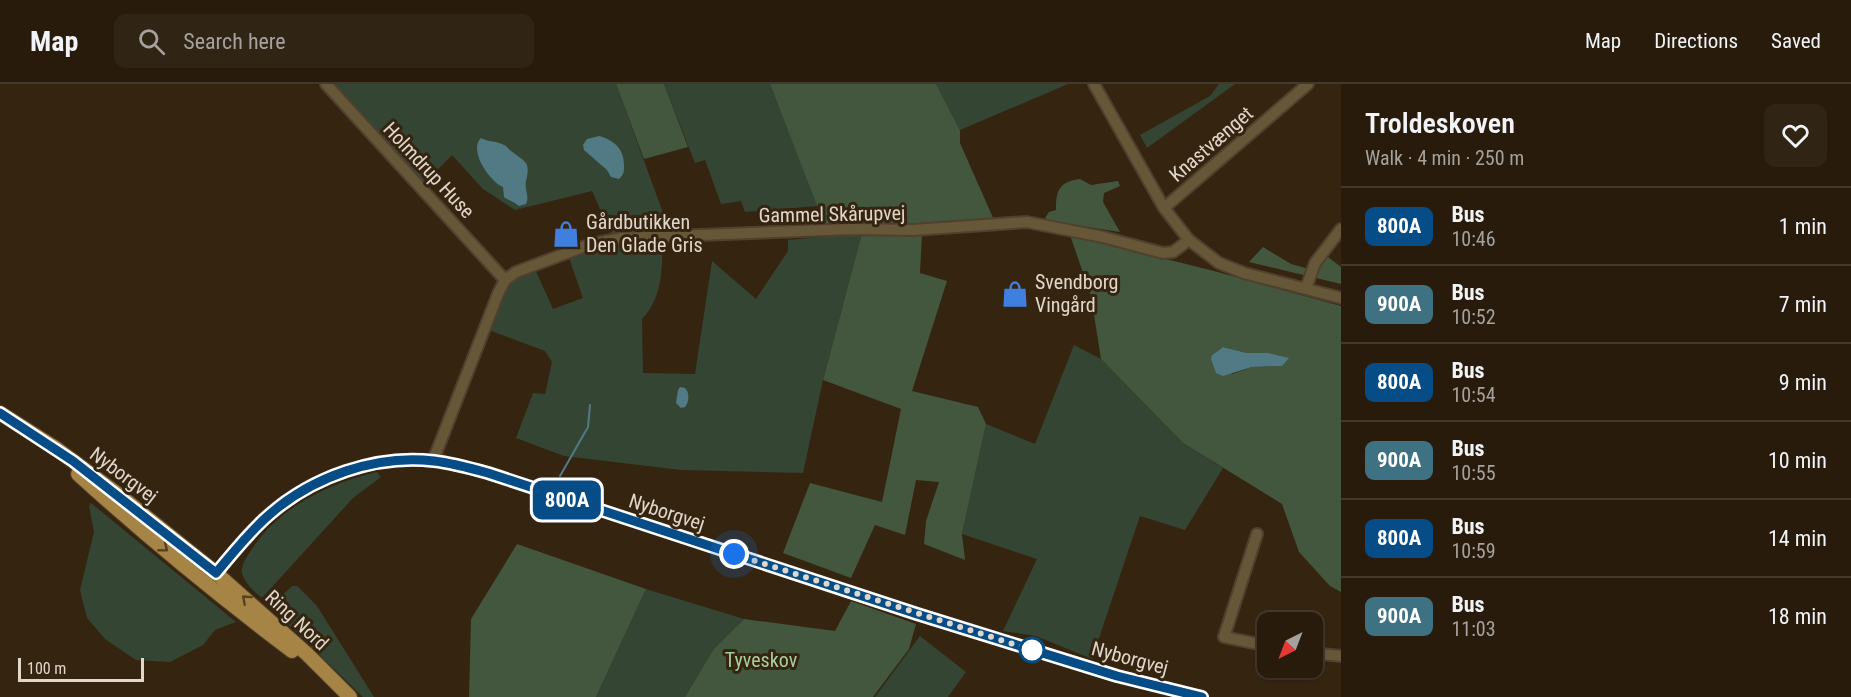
<!DOCTYPE html>
<html lang="en">
<head>
<meta charset="utf-8">
<style>
	:root { --surface:#281b0c; --page:#302415; --text:#f1f3f6; --muted:#a5a19d; --line:#44392d }
	body { margin:0; font-family:"Roboto Condensed",sans-serif; background:var(--page); color:var(--text); height:100vh; display:flex; flex-direction:column; font-size:22px; white-space:nowrap }
	* { box-sizing:border-box; margin:0 }
	p { font-size:20px; color:var(--muted) }
	.icon { flex:none; width:33px; height:33px; fill:none; stroke:currentColor; stroke-width:2; stroke-linecap:round; stroke-linejoin:round }
	.map { position:relative; flex:1; overflow:hidden }
	.panel { display:flex; flex-direction:column; background:var(--surface); width:510px }
	.panel>* { flex:none }
	.badge { padding:0 12px; border-radius:9px; font-size:21px; line-height:39px }
	.needle { width:39px; rotate:222deg }
	.controls { position:absolute; left:1257px; top:528px; display:grid; gap:12px }
	.controls a { display:grid; place-items:center; width:66px; height:66px; border-radius:12px; background:var(--surface); box-shadow:0 2px 4px #0004,0 0 0 2px var(--line); font-size:30px }
	.scale { position:absolute; left:18px; bottom:15px; width:126px; box-sizing:border-box; padding-left:6px; border:3px solid #e1d6ca; border-top:0; font-size:16px; line-height:21px; white-space:nowrap; color:#e1d6ca; -webkit-text-stroke:4px #352410; paint-order:stroke }
	.you { position:absolute; width:30px; height:30px; margin:-15px; border:4px solid #fff; border-radius:50%; background:#1a73e8; box-shadow:0 0 0 9px #1a73e833 }
	.map>.badge { position:absolute; translate:-50% -50%; box-shadow:0 0 0 3px #fff }
	.round { display:grid; place-items:center; flex:none; width:63px; height:63px; border-radius:12px; background:var(--page) }
	.headline { display:flex; align-items:center; justify-content:space-between; height:102px; padding:0 24px }
	h1 { font-size:28px; font-weight:600; line-height:45px }
	ul { padding:0; list-style:none }
	li { display:flex; align-items:center; gap:18px; height:78px; padding:0 24px; border-top:2px solid var(--line) }
	li div { flex:1 }
	li b { display:block; font-size:22px }
	li em { font-style:normal }
	li .badge { min-width:66px; font-weight:700; text-align:center }
	header { display:flex; align-items:center; gap:36px; box-sizing:border-box; height:84px; padding:0 30px; background:var(--surface); border-bottom:2px solid var(--line) }
	header strong { font-size:28px }
	nav { display:flex; gap:33px; margin-inline-start:auto; font-size:21px }
	.search { width:420px; height:54px; background:var(--page); display:flex; align-items:center; gap:15px; box-sizing:border-box; padding:0 21px; border-radius:12px; color:var(--muted); font-size:22px }
	main { display:flex; flex:1; min-height:0 }
	.map>svg:first-child { display:block }
</style>
</head>
<body>
<header>
<strong>Map</strong>
<div class="search"><svg class="icon" aria-label="search" viewBox="0 0 24 24"><circle cx="10" cy="10" r="6"/><path d="M15 15l6 6"/></svg>Search here</div>
<nav><a>Map</a><a>Directions</a><a>Saved</a></nav>
</header>
<main>
<div class="map">
<svg width="1341" height="613" viewBox="0 0 1341 613">
	<rect width="100%" height="100%" fill="#352410"/>
	<path fill="#354533" d="M331,0H616L670,148L612,152L592,107L515,126L483,105L452,71L423,100Z
		M664,0H770L818,122L745,128L741,117L721,120L705,76L695,79Z
		M936,0H1068L960,46Z
		M1219,0H1235L1147,64L1140,51L1210,12Z
		M862,149L823,296L803,389L681,386L564,372L516,354L533,309L545,310L552,278L545,267L489,246L505,201L516,192L535,185L553,225L583,214L569,174C599,159 630,158 662,157C663,183 662,215 642,235L643,289L695,290L712,177L756,215L788,167V156Z
		M1074,261L1101,275L1183,359L1223,384L1185,446L1140,432L1092,575L1036,552L1003,547L1037,475L962,450L986,340L1035,360Z
		M377,388L381,393L353,414L262,514C254,507 245,500 242,489C241,481 246,474 250,468C277,424 329,399 377,388Z
		M91,419L236,538L215,546L203,561L170,578L136,576L105,555L87,534L80,506L94,448L89,422Z
		M292,502H297L317,522L374,613H363L270,523Z
		M646,505L744,535L713,566L685,613H596Z
		M920,552L966,588L948,613H875Z"/>
	<path fill="#42573e" fill-rule="evenodd" d="M616,0H664L688,63L644,75Z
		M770,0H936L960,46V59L994,136L922,141L865,140L825,142Z
		M1080,95L1091,101L1118,97L1120,102L1104,109L1103,118L1120,148L1049,137L1045,134L1049,128L1056,126C1056,106 1059,98 1080,95Z
		M862,149L922,150L920,189L947,197L912,307L978,323L986,340L962,450L965,476L924,460L926,437L939,398L916,396L905,451L875,441L851,494L783,469L810,399L882,418L901,325L823,296Z
		M1070,151L1214,187L1341,222V508L1330,502L1299,468L1282,420L1183,359L1101,275L1091,212ZM1223,263L1247,269H1267L1272,271L1281,272L1282,282L1252,283L1232,290L1212,271Z
		M1263,163L1291,180L1317,187L1328,173L1341,183V200L1249,178Z
		M517,460L646,505L596,613H469L471,535Z
		M851,517L916,540L909,565L873,613H685L713,566L744,535L835,547Z"/>
	<path fill="#527a85" d="M599,52C614,56 624,65 624,81C624,88 624,90 619,95L611,93L607,86L584,66L583,61L587,55Z
		M481,54C488,58 497,57 504,61C507,62 508,65 511,67C525,78 531,77 526,97C524,105 530,112 526,120L519,122C513,117 509,117 504,113L503,103C490,98 468,66 481,54Z
		M1223,263L1247,269H1268L1289,274L1282,282L1252,283L1223,292L1216,289L1211,275L1212,271Z
		M680,303L685,304C690,309 689,318 685,323L681,324L676,319L678,306Z"/>
	<g fill="none" stroke-linecap="round" stroke-linejoin="round">
		<path stroke="#527a85" stroke-width="2" d="M560,392L588,343L590,321"/>
		<defs>
			<path id="minor" d="M326,0L505,196
				M1094,0L1164,124L1189,156L1219,179L1244,189L1341,214
				M1164,124L1308,0
				M1306,204L1315,179L1341,145
				M433,377L498,210L505,196L516,188L591,160L623,154L852,145L913,146L1027,138L1103,153L1163,169L1173,168L1189,156
				M1257,450L1224,553L1268,562
				M207,499C227,477 245,451 268,431C312,393 375,370 434,377C452,379 470,384 487,389L921,531L1117,592L1202,613
				M1312,569L1341,572"/>
			<path id="major" d="M0,329L57,365L119,411L216,489L307,570L350,613
				M78,390C146,452 218,511 292,567"/>
		</defs>
		<use href="#minor" stroke="#51402e" stroke-width="14"/>
		<use href="#major" stroke="#51402e" stroke-width="16"/>
		<use href="#minor" stroke="#675739" stroke-width="10"/>
		<use href="#major" stroke="#a58445" stroke-width="14"/>
	</g>
	<defs><path id="oneway-chevron" d="M-2-3.5L2.5 0L-2 3.5" fill="none" stroke-width="1.6" stroke-linecap="round" stroke-linejoin="round" transform="scale(1.5)"/></defs>
	<g stroke="#574120">
		<use href="#oneway-chevron" transform="translate(164 464) rotate(39)"/>
		<use href="#oneway-chevron" transform="translate(246 515) rotate(-138)"/>
	</g>
	<g fill="none" stroke-linecap="round" stroke-linejoin="round">
		<defs>
			<path id="line" d="M0,329L73,377L216,489C233,469 249,448 269,431C312,393 376,370 434,377C452,379 470,384 488,389L917,530L1117,592L1202,613"/>
		</defs>
		<use href="#line" stroke="#fff" stroke-width="14"/>
		<use href="#line" stroke="#064d87" stroke-width="9"/>
		<path stroke="#e1d6ca" stroke-width="6" stroke-dasharray="0 10.8" d="M734,470L1035,567L1032,566"/>
	</g>
	<defs>
		<symbol id="shop-bare" viewBox="-9 -9 18 18"><path d="M-5-2.5h2.3a2.7 3.5 0 0 1 5.4 0H5L5.5 6h-11ZM-1.5-2.5h3a1.5 2.3 0 0 0-3 0Z" fill="#3f7fe0" stroke="#352410" stroke-width="2.5" paint-order="stroke"/></symbol>
	</defs>
	<g fill-rule="evenodd">
		<use href="#shop-bare" x="547" y="131" width="38" height="38"/>
		<use href="#shop-bare" x="996" y="191" width="38" height="38"/>
	</g>
	<circle fill="#fff" stroke="#064d87" stroke-width="3" cx="1032" cy="566" r="12"/>
	<g text-anchor="middle" dominant-baseline="central" stroke-width="6" stroke-linejoin="round" paint-order="stroke">
		<g font-size="20" fill="#e1d6ca" stroke="#352410">
			<text transform="translate(1211 60) rotate(-41)">Knastvænget</text>
			<text transform="translate(429 86) rotate(47)">Holmdrup Huse</text>
			<text transform="translate(832 130) rotate(-1)">Gammel Skårupvej</text>
			<text transform="translate(124 391) rotate(37)">Nyborgvej</text>
			<text transform="translate(667 428) rotate(18)">Nyborgvej</text>
			<text transform="translate(297 536) rotate(43)">Ring Nord</text>
			<text transform="translate(1130 574) rotate(15)">Nyborgvej</text>
		</g>
		<g font-size="20" fill="#e1d6ca" stroke="#352410" text-anchor="start">
			<text x="586" y="138">Gårdbutikken<tspan x="586" dy="23">Den Glade Gris</tspan></text>
			<text x="1035" y="198">Svendborg<tspan x="1035" dy="23">Vingård</tspan></text>
		</g>
		<g font-size="20" fill="#a6cea0" stroke="#352410">
			<text x="761" y="576">Tyveskov</text>
		</g>
	</g>
</svg>
<div class="controls">
<a><svg class="needle" viewBox="-14 -14 28 28"><path d="M0-13l5 13h-10z" fill="#e53935"/><path d="M0 13l5-13h-10z" fill="#a5a19d"/></svg></a>
</div>
<div class="scale">100 m</div>
<div class="you" style="left:734px;top:470px"></div>
<b class="badge" style="left:567px;top:416px;background:#064d87;color:#fff">800A</b>
</div>
<section class="panel">
<div class="headline"><div><h1>Troldeskoven</h1><p>Walk · 4 min · 250 m</p></div><a class="round"><svg class="icon" aria-label="heart" viewBox="0 0 24 24"><path d="M12 20l-8-8c-3-5 5-10 8-4 3-6 11-1 8 4z"/></svg></a></div>
<ul>
<li><span class="badge" style="background:#064d87;color:#fff">800A</span><div><b>Bus</b><p>10:46</p></div><em>1 min</em></li>
<li><span class="badge" style="background:#3e7182;color:#fff">900A</span><div><b>Bus</b><p>10:52</p></div><em>7 min</em></li>
<li><span class="badge" style="background:#064d87;color:#fff">800A</span><div><b>Bus</b><p>10:54</p></div><em>9 min</em></li>
<li><span class="badge" style="background:#3e7182;color:#fff">900A</span><div><b>Bus</b><p>10:55</p></div><em>10 min</em></li>
<li><span class="badge" style="background:#064d87;color:#fff">800A</span><div><b>Bus</b><p>10:59</p></div><em>14 min</em></li>
<li><span class="badge" style="background:#3e7182;color:#fff">900A</span><div><b>Bus</b><p>11:03</p></div><em>18 min</em></li>
</ul>
</section>
</main>
</body>
</html>
